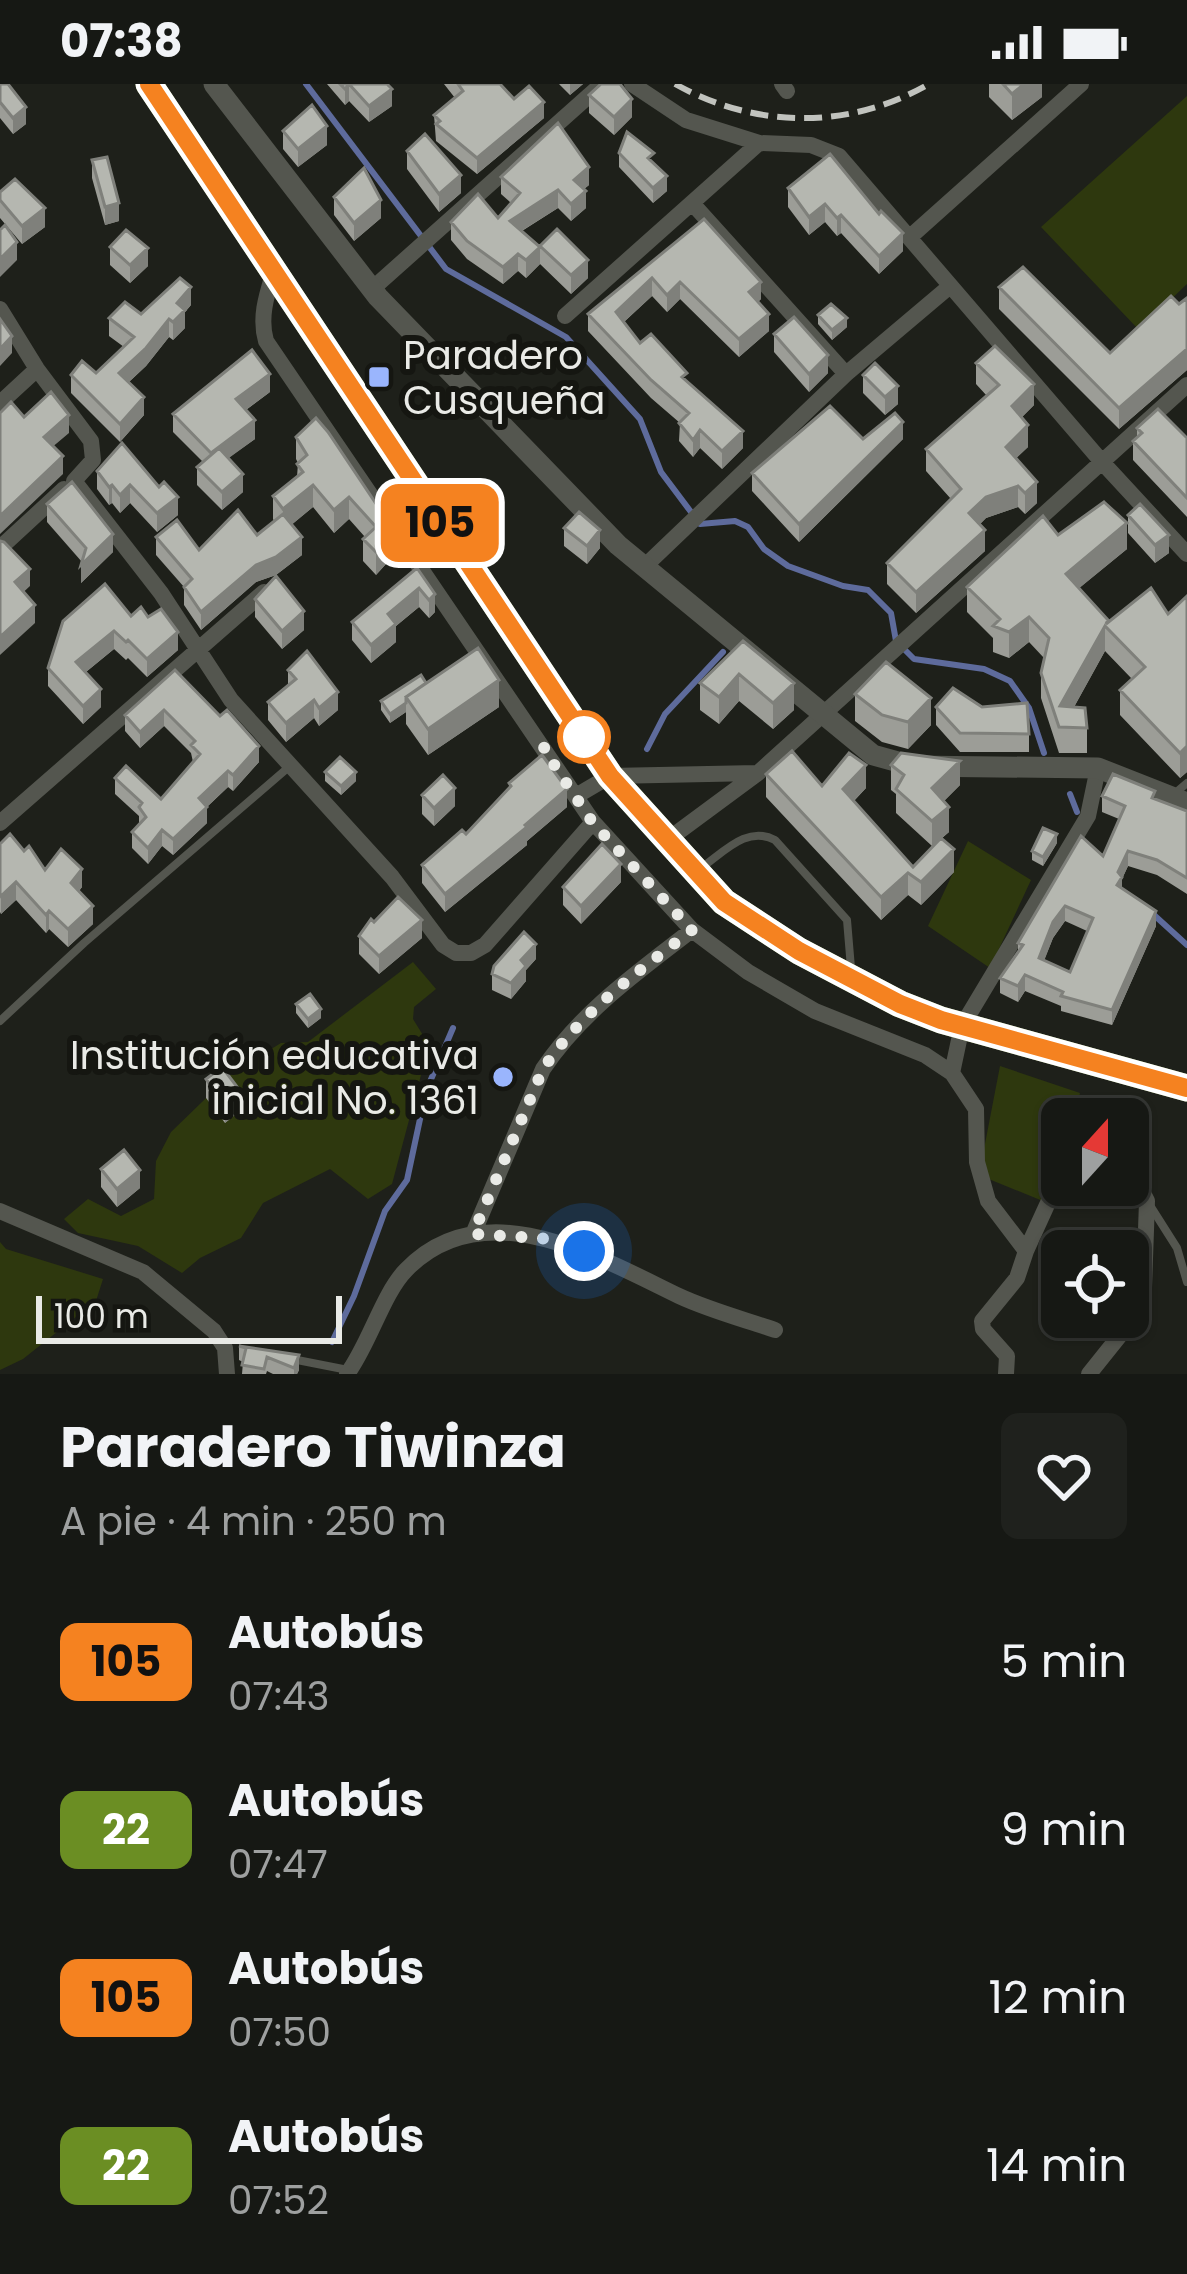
<!DOCTYPE html>
<html lang="es">
<head>
<meta charset="utf-8">
<style>
	:root { --surface:#161814; --page:#1f211d; --text:#f1f3f6; --muted:#9ea0a0; --line:#353734 }
	body { margin:0; font-family:Poppins,sans-serif; background:var(--page); color:var(--text); height:100vh; display:flex; flex-direction:column; font-size:45px; white-space:nowrap }
	* { box-sizing:border-box; margin:0 }
	p { font-size:39px; color:var(--muted) }
	.icon { flex:none; width:66px; height:66px; fill:none; stroke:currentColor; stroke-width:2; stroke-linecap:round; stroke-linejoin:round }
	.map { position:relative; height:1290px; overflow:hidden }
	.drawer { display:flex; flex-direction:column; background:var(--surface); flex:1 }
	.drawer>* { flex:none }
	.badge { padding:0 24px; border-radius:18px; font-size:42px; line-height:78px }
	.needle { width:78px; rotate:21deg }
	.tools { position:absolute; left:1041px; top:1014px; display:grid; gap:24px }
	.tools a { display:grid; place-items:center; width:108px; height:108px; border-radius:18px; background:var(--surface); box-shadow:0 3px 9px #0004,0 0 0 3px var(--line); font-size:60px }
	.scale { position:absolute; left:36px; bottom:30px; width:306px; box-sizing:border-box; padding-left:12px; border:6px solid #e9eae6; border-top:0; font-size:33px; line-height:42px; white-space:nowrap; color:#e9eae6; -webkit-text-stroke:9px #151611; paint-order:stroke }
	.you { position:absolute; width:60px; height:60px; margin:-30px; border:9px solid #fff; border-radius:50%; background:#1a73e8; box-shadow:0 0 0 18px #1a73e833 }
	.map>.badge { position:absolute; translate:-50% -50%; box-shadow:0 0 0 6px #fff }
	.round { display:grid; place-items:center; flex:none; width:126px; height:126px; border-radius:18px; background:var(--page) }
	.summary { display:flex; align-items:center; justify-content:space-between; height:204px; padding:0 60px }
	h1 { font-size:57px; font-weight:700; line-height:90px }
	ul { padding:0; list-style:none }
	li { display:flex; align-items:center; gap:36px; height:168px; padding:0 60px }
	li div { flex:1 }
	li b { display:block; font-size:45px }
	li em { font-style:normal }
	li .badge { min-width:132px; font-weight:700; text-align:center }
	.status { display:flex; justify-content:space-between; align-items:center; height:84px; padding:0 60px; background:var(--surface); direction:ltr }
	.status svg { height:33px; fill:currentColor }
	.map>svg:first-child { display:block }
</style>
</head>
<body>
<div class="status"><b>07:38</b><svg viewBox="0 0 49 12"><path d="M0 12V9h3v3zM5 12V6h3v6zM10 12V3h3v9zM15 12V0h3v12zM26 1h20v11H26zM47 4h2v5h-2z"/></svg></div>
<div class="map">
<svg width="1187" height="1290" viewBox="0 0 1187 1290">
	<rect width="100%" height="100%" fill="#1e201a"/>
	<path fill="#2e380e" d="M1187,12V200L1139,246L1041,143Z
		M968,757L1031,796L990,884L928,842Z
		M413,878L436,905L414,923L413,935L429,961L392,1100L368,1115L330,1085L263,1119L241,1154L200,1174L182,1189L138,1162L78,1149L64,1135L88,1115L121,1132L154,1115L156,1077L171,1048L232,989L281,959L308,958Z
		M1000,982L1080,1009L1073,1035H1062V1075L1050,1120L979,1091Z
		M0,1158L6,1165L103,1195L96,1217L23,1275L0,1286Z"/>
	<g fill="none" stroke-linecap="round" stroke-linejoin="round">
		<path stroke="#5e6b9c" stroke-width="6" d="M306,0L446,185L566,253L640,335L661,388L700,440L735,437L748,443L764,465L788,482L843,502L868,506L891,529L896,557L914,575L984,585L1010,597L1029,624L1044,669
			M647,665L665,630L723,568
			M1070,710L1077,728
			M1154,831L1187,861
			M332,1258L354,1212L385,1127L407,1096L426,1007L453,944"/>
		<path stroke="#54564f" stroke-width="8" d="M1173,711L1187,699
			M701,784C724,768 747,741 775,756L847,836L851,884
			M0,937L84,859L290,682
			M1151,1123L1177,1164L1187,1198
			M292,1275L348,1286"/>
		<path stroke="#54564f" stroke-width="16" d="M632,0L686,36L759,59L811,61L839,72L1102,378L1187,470
			M782,0L787,7
			M692,119L846,290
			M910,153L1081,0
			M274,187C267,210 259,233 266,257L593,738L692,846L748,888L815,927L925,971L952,989L976,1025L977,1078L988,1117L1026,1167L1062,1088
			M371,206L602,0
			M0,225L37,285L91,357L93,376L74,397L161,509L231,616L392,793L443,861L456,869H471L485,861L593,738
			M565,232L759,59
			M0,319L37,285
			M0,464L64,405
			M644,483L846,290L949,203
			M576,712L610,692L757,689
			M0,739L264,508
			M666,757L758,689L1187,301
			M952,989L962,942L1088,732L1098,684
			M0,1127L143,1188L214,1247L225,1264L227,1290
			M473,1150L543,985C582,927 638,888 692,846
			M347,1290C369,1261 383,1209 406,1186C484,1105 600,1174 679,1212C709,1226 743,1235 775,1246
			M1006,1290L1007,1272L983,1245L982,1237L1017,1194L1026,1167
			M1089,1290L1125,1245L1144,1204L1147,1117L1128,1080"/>
		<path stroke="#54564f" stroke-width="21" d="M214,0L378,213L618,461L873,671L913,682L1098,684L1187,719"/>
		<path stroke="#7d8f46" stroke-width="27" d="M149,0L610,692L724,818L799,867L900,920L941,936L1187,1004"/>
		<path stroke="#c1c3be" stroke-width="6" stroke-dasharray="18 9" stroke-linecap="butt" d="M675,0C756,45 849,46 929,0"/>
	</g>
	<path fill="#9c9d97" fill-rule="evenodd" d="M0,0L26,40L13,50L0,34Z
		M327,0H387L392,22L369,38L349,17L345,21Z
		M444,0H500L514,15L544,34L477,90L436,57L434,31L455,14Z
		M559,0H583L570,11Z
		M989,0H1042V13L1012,36L989,13Z
		M589,11L632,33L614,51L589,29Z
		M283,47L327,61L298,83L283,65Z
		M407,67L461,109L439,128L407,85Z
		M619,69L654,80L667,107L653,119L619,83Z
		M830,70L903,167L879,190L841,149L837,152L825,138L809,151L788,123V104Z
		M92,76L119,137L105,141L92,94Z
		M501,93L589,101L584,105L586,124L571,137L558,124L522,147L540,163L588,194L571,210L540,180L526,194L518,187L503,200L467,175L451,156V138L498,134L511,119L501,110Z
		M0,108L45,143L22,160L0,134Z
		M334,113L381,134L354,157L334,131Z
		M704,135L761,215L758,218L769,247L739,273L680,215L667,228L652,212L624,238L640,259L687,298L743,364L722,385L700,364L693,373L679,357L680,339L651,314L588,247V230Z
		M110,163L148,182L130,199L110,181Z
		M999,203L1110,269L1187,214V286L1119,345L999,225Z
		M191,221L185,228V244L173,256L169,253L146,282L129,298L144,331L120,358L71,309V291L96,289L124,263L109,252V234L141,230Z
		M818,231L847,243L832,256L818,240Z
		M774,250L828,289L809,308L774,268Z
		M976,279L1034,321L1021,334L1028,363L1016,374L1037,419L1025,430L1018,423L986,434L980,440L985,467L916,529L887,500V479L951,415L926,387V365L987,312L976,300Z
		M863,291L898,320L885,331L863,309Z
		M270,308L246,326L255,355L228,374L243,408L222,426L197,401V383L203,378L173,348V330Z
		M316,334L395,470L376,491L363,477V455L365,453L349,435L334,449L313,423L291,441L302,471L276,491L256,498L201,546L184,521V503L156,471V453L199,466L257,451L274,437L273,435V412L297,393L298,379L296,375V353Z
		M1137,344L1187,354V433L1133,376V357L1137,353Z
		M863,355H903L799,458L752,407V389Z
		M122,359L178,431L157,448L130,419L120,429L112,419L109,421L97,405V387Z
		M47,420L113,468L81,499L82,478L47,438Z
		M1128,431L1169,469L1155,479L1128,449Z
		M564,444L600,464L587,480L564,462Z
		M1058,451L1127,465L1079,504L1108,538L1168,530L1187,512V688L1180,694L1120,631V606L1132,595L1105,567L1074,623L1087,644V669H1059L1041,614V589L1044,574L1029,558L1009,574L993,568V554L967,528V503Z
		M417,484L435,528L429,534L419,523L396,542V558L371,579L352,556V538Z
		M255,515L304,546L282,565L255,533Z
		M131,532L148,533L178,566L147,593L128,574L126,576L114,565L86,588L101,623L83,640L48,602V584Z
		M743,557L794,626L773,645L739,617L719,640L700,626V599Z
		M175,586L259,678L233,707L228,703L207,723V739L173,771L162,762L148,780L132,764V748L139,740V732L115,710V694L161,715L193,678L191,669L164,642L140,664L125,647V631Z
		M288,586L338,626L319,642L314,634L286,658L268,636V618L288,601Z
		M426,599L499,623L428,671L406,640V628L390,639L381,626V617Z
		M855,610L931,641L908,665L882,658L855,637Z
		M936,623H982L1029,650V668H960L936,641Z
		M891,681L960,701L944,717L949,748L941,755L954,788L921,821L908,811L881,836L766,713V690L822,702L866,704L854,717L913,783L938,757L932,762L896,729V710L891,706Z
		M325,688L356,697L341,711L325,697Z
		M509,699L567,723L527,757V761L445,828L422,799V781L466,750L509,704Z
		M422,711L455,722L434,742L422,730Z
		M1102,712L1155,715L1187,727V810L1157,791L1128,782L1122,795V804L1156,842L1112,941L1061,927V922L1025,907L1018,918L1000,909V894L1018,869V859L1103,772L1119,735L1102,728ZM1065,837L1087,847L1070,888L1044,876L1053,854Z
		M1057,759L1043,782L1032,776V767Z
		M0,760L24,767L45,786L82,803L79,807L93,840L68,863L49,845L46,849L16,816L1,830L0,828Z
		M621,798L581,840L563,821V803Z
		M374,838L422,854L379,890L359,870V852Z
		M536,875L526,886V897L511,915L492,906V890Z
		M296,920L321,934L308,944L296,929Z
		M206,995L241,1026L225,1039L206,1014Z
		M101,1085L140,1104L117,1123L101,1103Z
		M239,1262L299,1286L297,1290H273L267,1287L266,1290H242L243,1278L239,1276Z"/>
	<path fill="#7f807b" d="M349,0V17L345,21V5Z
		M570,0H583L570,11Z
		M1024,0H1042V13L1012,36V10Z
		M392,5V22L369,38V22Z
		M632,15V33L614,51V33Z
		M544,18V34L477,90V74Z
		M26,23V40L13,50V34Z
		M327,42V61L298,83V65Z
		M589,83V101L574,113V96Z
		M461,91V109L439,128V110Z
		M667,92V107L653,119V104Z
		M558,106V124L510,154V137Z
		M586,107V124L571,137V120Z
		M381,116V134L354,157V139Z
		M119,119V137L105,141V123Z
		M825,120V138L809,151V133Z
		M45,124V143L22,160V142Z
		M841,131V149L837,152V134Z
		M903,149V167L879,190V172Z
		M17,158V176L0,193V175Z
		M540,163V180L526,194V176Z
		M148,164V182L130,199V181Z
		M518,170V187L503,200V183Z
		M588,176V194L571,210V191Z
		M652,194V212L616,245V228Z
		M680,198V215L667,228V211Z
		M761,198V215L749,225V208Z
		M191,203V221L185,228V244L173,256V238L177,219Z
		M769,230V247L739,273V255Z
		M847,234V243L832,256V246Z
		M169,235V253L146,282L119,307V289Z
		M12,252V269L0,282V265Z
		M1187,265V286L1119,345V324Z
		M828,271V289L809,308V290Z
		M270,290V308L236,333V315Z
		M1034,300V321L1012,343V322Z
		M898,302V320L885,331V313Z
		M144,313V331L120,358V340Z
		M69,331V349L44,370V353Z
		M255,336V355L211,387V369Z
		M903,338V355L799,458V440Z
		M1028,341V363L1006,384V363Z
		M700,346V364L693,373V356Z
		M743,347V364L722,385V367Z
		M63,372V390L0,450V432Z
		M243,390V408L222,426V408Z
		M1037,398V419L1025,430V409Z
		M112,401V419L109,421V403Z
		M130,401V419L120,429V411Z
		M313,401V423L283,448V425Z
		M1018,402V423L986,434L969,451V429L986,413Z
		M178,413V431L157,448V429Z
		M349,413V435L334,449V426Z
		M1127,439V465L1066,515V490Z
		M600,446V464L587,480V462Z
		M985,446V467L916,529V508Z
		M395,448V470L376,491V468Z
		M113,450V468L81,499V481Z
		M1169,451V469L1155,479V461Z
		M302,453V471L276,491L256,498L201,546V528L256,481Z
		M30,485V502L15,516V498Z
		M419,504V523L396,542V558L371,579V561L388,530Z
		M435,510V528L429,534V516Z
		M35,521V539L0,571V553Z
		M304,527V546L282,565V547Z
		M1029,533V558L1009,574V548Z
		M1105,542V567L1063,643L1060,622Z
		M114,547V565L76,596V578Z
		M178,548V566L147,593V575Z
		M739,590V617L719,640V613Z
		M499,596V623L428,671V645Z
		M794,599V626L773,645V619Z
		M101,605V623L83,640V622Z
		M338,608V626L319,642V624Z
		M931,614V641L908,665V638Z
		M314,616V634L286,658V639Z
		M406,619V628L390,639V630Z
		M164,626V642L140,664V648Z
		M259,662V678L233,707V691Z
		M1187,662V688L1180,694V669Z
		M960,677V701L932,729V704Z
		M866,681V704L843,728V705Z
		M228,687V703L199,730V714Z
		M356,688V697L341,711V702Z
		M455,704V722L434,742V724Z
		M567,705V723L527,757V761L445,828V810Z
		M207,723V739L173,771V755Z
		M949,723V748L932,762V737Z
		M162,746V762L148,780V764Z
		M1057,750V759L1043,782V773Z
		M954,765V788L921,821V798Z
		M1128,767V782L1122,795V808L1117,816L1118,788Z
		M621,780V798L581,840V822Z
		M82,785V803L71,817V799Z
		M908,789V811L881,836V813Z
		M16,798V816L1,830V812Z
		M93,822V840L68,863V845Z
		M1065,822V837L1053,854L1039,890V874L1053,838Z
		M49,827V845L46,849V831Z
		M1156,827V842L1112,941V926Z
		M422,836V854L379,890V872Z
		M536,860V875L526,886V897L511,915V899L521,876Z
		M1025,891V907L1018,918V902Z
		M321,925V934L308,944V935Z
		M241,1008V1026L225,1039V1021Z
		M140,1086V1104L117,1123V1105Z
		M299,1271V1286L297,1290H294V1284Z"/>
	<path fill="#b5b7b0" stroke="#7f807b" stroke-width="3" fill-rule="evenodd" d="M0,0H8L26,23L13,34L0,18Z
		M340,0H387L392,5L369,22L349,0L345,5Z
		M458,0H500L514,15L529,2L544,18L477,74L436,40L440,37L434,31L463,7Z
		M601,0H620L632,15L614,33L589,11Z
		M1003,0H1024L1012,10Z
		M312,21L327,42L298,65L283,47Z
		M558,39L589,83L574,96L586,107L571,120L558,106L510,137L540,163L526,176L518,170L503,183L467,157L451,138L478,110L498,134L520,109L501,93Z
		M627,48L654,69L648,74L667,92L653,104L619,69Z
		M425,50L461,91L439,110L407,67Z
		M830,70L879,130L881,127L903,149L879,172L841,131L837,134L825,120L809,133L788,104Z
		M107,73L119,119L105,123L92,76Z
		M364,84L381,116L354,139L334,113Z
		M15,95L45,124L22,142L0,116V108Z
		M704,135L761,198L749,208L769,230L739,255L680,198L667,211L652,194L616,228L640,259L651,250L687,289L682,293L743,347L722,367L700,346L693,356L679,339L689,329L651,296L588,230Z
		M5,141L17,158L0,175V146Z
		M557,145L588,176L571,191L540,162Z
		M126,146L148,164L130,181L110,163Z
		M1023,183L1110,269L1171,212L1179,220L1187,214V265L1119,324L999,203Z
		M180,194L191,203L177,219L185,226L173,238L169,235L146,264L119,289L144,313L120,340L71,291L82,277L96,289L134,253L109,234L125,218L141,230Z
		M831,220L847,234L832,246L818,231Z
		M794,233L828,271L809,290L774,250Z
		M0,235L12,252L0,265Z
		M995,262L1034,300L1012,322L1028,341L1006,363L1037,398L1025,409L1018,402L986,413L969,429L985,446L916,508L887,479L961,405L926,365L999,301L976,279Z
		M252,266L270,290L236,315L255,336L211,369L173,330Z
		M875,279L898,302L885,313L863,291Z
		M51,308L69,331L44,353L63,372L0,432V329L11,318L24,333Z
		M830,322L863,355L895,329L903,338L799,440L752,389Z
		M1158,325L1187,354V414L1133,357L1142,349L1137,344Z
		M316,334L328,348L395,448L376,468L363,455L376,443L349,413L334,426L313,401L283,425L273,412L303,388L297,380L307,371L296,353Z
		M122,359L159,403L164,398L178,413L157,429L130,401L120,411L112,401L109,403L97,387Z
		M219,364L243,390L222,408L197,383Z
		M72,398L113,450L81,481L86,464L47,420Z
		M1104,418L1127,439L1066,490L1108,536L1106,540L1151,504L1168,530L1187,512V662L1180,669L1120,606L1145,583L1105,542L1060,622L1085,624L1087,644L1059,643L1041,589L1049,554L1029,533L1009,548L993,542L1000,535L967,503L1043,432L1058,451Z
		M1140,420L1169,451L1155,461L1128,431Z
		M238,426L257,451L283,430L302,453L276,473L256,481L201,528L184,503L192,495L156,453L177,436L199,466Z
		M579,428L600,446L587,462L564,444Z
		M0,457L4,458L30,485L15,498L35,521L0,553Z
		M417,484L435,510L429,516L419,504L388,530L396,540L371,561L352,538Z
		M276,492L304,527L282,547L255,515Z
		M105,500L131,532L141,523L148,533L161,525L178,548L147,575L128,556L126,558L114,547L76,578L101,605L83,622L48,584L63,537Z
		M743,557L794,599L773,619L739,590L719,613L700,599Z
		M478,564L499,596L428,645L406,613Z
		M307,567L338,608L319,624L314,616L286,639L268,618L296,595L288,586Z
		M886,578L931,614L908,638L882,631L855,610Z
		M175,586L220,632L227,626L259,662L233,691L228,687L199,714L207,723L173,755L162,746L148,764L132,748L146,733L139,723L142,719L115,694L126,682L161,715L200,670L191,661L195,657L164,626L140,648L125,631Z
		M421,591L426,599L406,613V619L390,630L381,617Z
		M953,604L982,623L1027,619L1029,650L960,649L936,623Z
		M792,667L822,702L849,669L866,681L843,705L913,783L941,754L954,765L921,798L908,789L881,813L766,690Z
		M901,669L960,677L932,704L949,723L932,737L896,705L904,691L891,681Z
		M542,671L567,705L525,741L527,743L445,810L422,781L462,746L466,750L511,702L509,699Z
		M340,673L356,688L341,702L325,688Z
		M1113,690L1155,707L1152,714L1187,727V794L1157,776L1128,767L1118,788L1122,793L1117,801L1156,827L1112,926L1061,912L1063,908L1025,891L1018,902L1000,894L1023,861L1018,859L1081,752L1103,772L1125,722L1102,712ZM1065,822L1093,834L1070,888L1039,874L1053,838Z
		M443,691L455,704L434,724L422,711Z
		M1043,744L1057,750L1043,773L1032,767Z
		M10,750L24,767L29,762L45,786L61,765L82,785L71,799L93,822L68,845L49,827L46,831L16,798L1,812L0,810V760Z
		M602,760L621,780L581,822L563,803Z
		M398,813L422,836L379,872L359,852L371,835L374,838Z
		M524,848L536,860L521,876L526,882L511,899L492,890L494,882Z
		M310,910L321,925L308,935L296,920Z
		M222,983L241,1008L225,1021L206,995Z
		M124,1066L140,1086L117,1105L101,1085Z
		M239,1262L299,1271L294,1284L267,1273L264,1285L242,1281L246,1264Z"/>
	<g fill="none" stroke-linecap="round" stroke-linejoin="round">
		<defs>
			<path id="line" d="M149,0L610,692L724,818L799,867L900,920L941,936L1187,1004"/>
		</defs>
		<use href="#line" stroke="#fff" stroke-width="27"/>
		<use href="#line" stroke="#f58220" stroke-width="18"/>
		<path stroke="#e9eae6" stroke-width="12" stroke-dasharray="0 21.6" d="M584,1167L552,1155L473,1150L543,985C582,927 638,888 692,846L593,739L543,664L584,653"/>
	</g>
	<g fill="#9ab5fd" stroke="#151611" stroke-width="4.5">
		<rect x="367" y="281" width="24" height="24" rx="6"/>
		<circle cx="503" cy="993" r="12"/>
	</g>
	<circle fill="#fff" stroke="#f58220" stroke-width="6" cx="584" cy="653" r="24"/>
	<g text-anchor="middle" dominant-baseline="central" stroke-width="12" stroke-linejoin="round" paint-order="stroke">
		<g font-size="39" fill="#e9eae6" stroke="#151611" text-anchor="start">
			<text x="403" y="271">Paradero<tspan x="403" dy="45">Cusqueña</tspan></text>
			<text x="479" y="971" text-anchor="end">Institución educativa<tspan x="479" dy="45">inicial No. 1361</tspan></text>
		</g>
	</g>
</svg>
<div class="tools">
<a><svg class="needle" viewBox="-14 -14 28 28"><path d="M0-13l5 13h-10z" fill="#e53935"/><path d="M0 13l5-13h-10z" fill="#9ea0a0"/></svg></a>
<a><svg class="icon" aria-label="locate" viewBox="0 0 24 24"><circle cx="12" cy="12" r="6"/><path d="M12 2v4M12 18v4M2 12h4M18 12h4"/></svg></a>
</div>
<div class="scale">100 m</div>
<div class="you" style="left:584px;top:1167px"></div>
<b class="badge" style="left:440px;top:439px;background:#f58220;color:#111">105</b>
</div>
<section class="drawer">
<div class="summary"><div><h1>Paradero Tiwinza</h1><p>A pie · 4 min · 250 m</p></div><a class="round"><svg class="icon" aria-label="heart" viewBox="0 0 24 24"><path d="M12 20l-8-8c-3-5 5-10 8-4 3-6 11-1 8 4z"/></svg></a></div>
<ul>
<li><span class="badge" style="background:#f58220;color:#111">105</span><div><b>Autobús</b><p>07:43</p></div><em>5 min</em></li>
<li><span class="badge" style="background:#6b8e23;color:#fff">22</span><div><b>Autobús</b><p>07:47</p></div><em>9 min</em></li>
<li><span class="badge" style="background:#f58220;color:#111">105</span><div><b>Autobús</b><p>07:50</p></div><em>12 min</em></li>
<li><span class="badge" style="background:#6b8e23;color:#fff">22</span><div><b>Autobús</b><p>07:52</p></div><em>14 min</em></li>
</ul>
</section>
</body>
</html>
